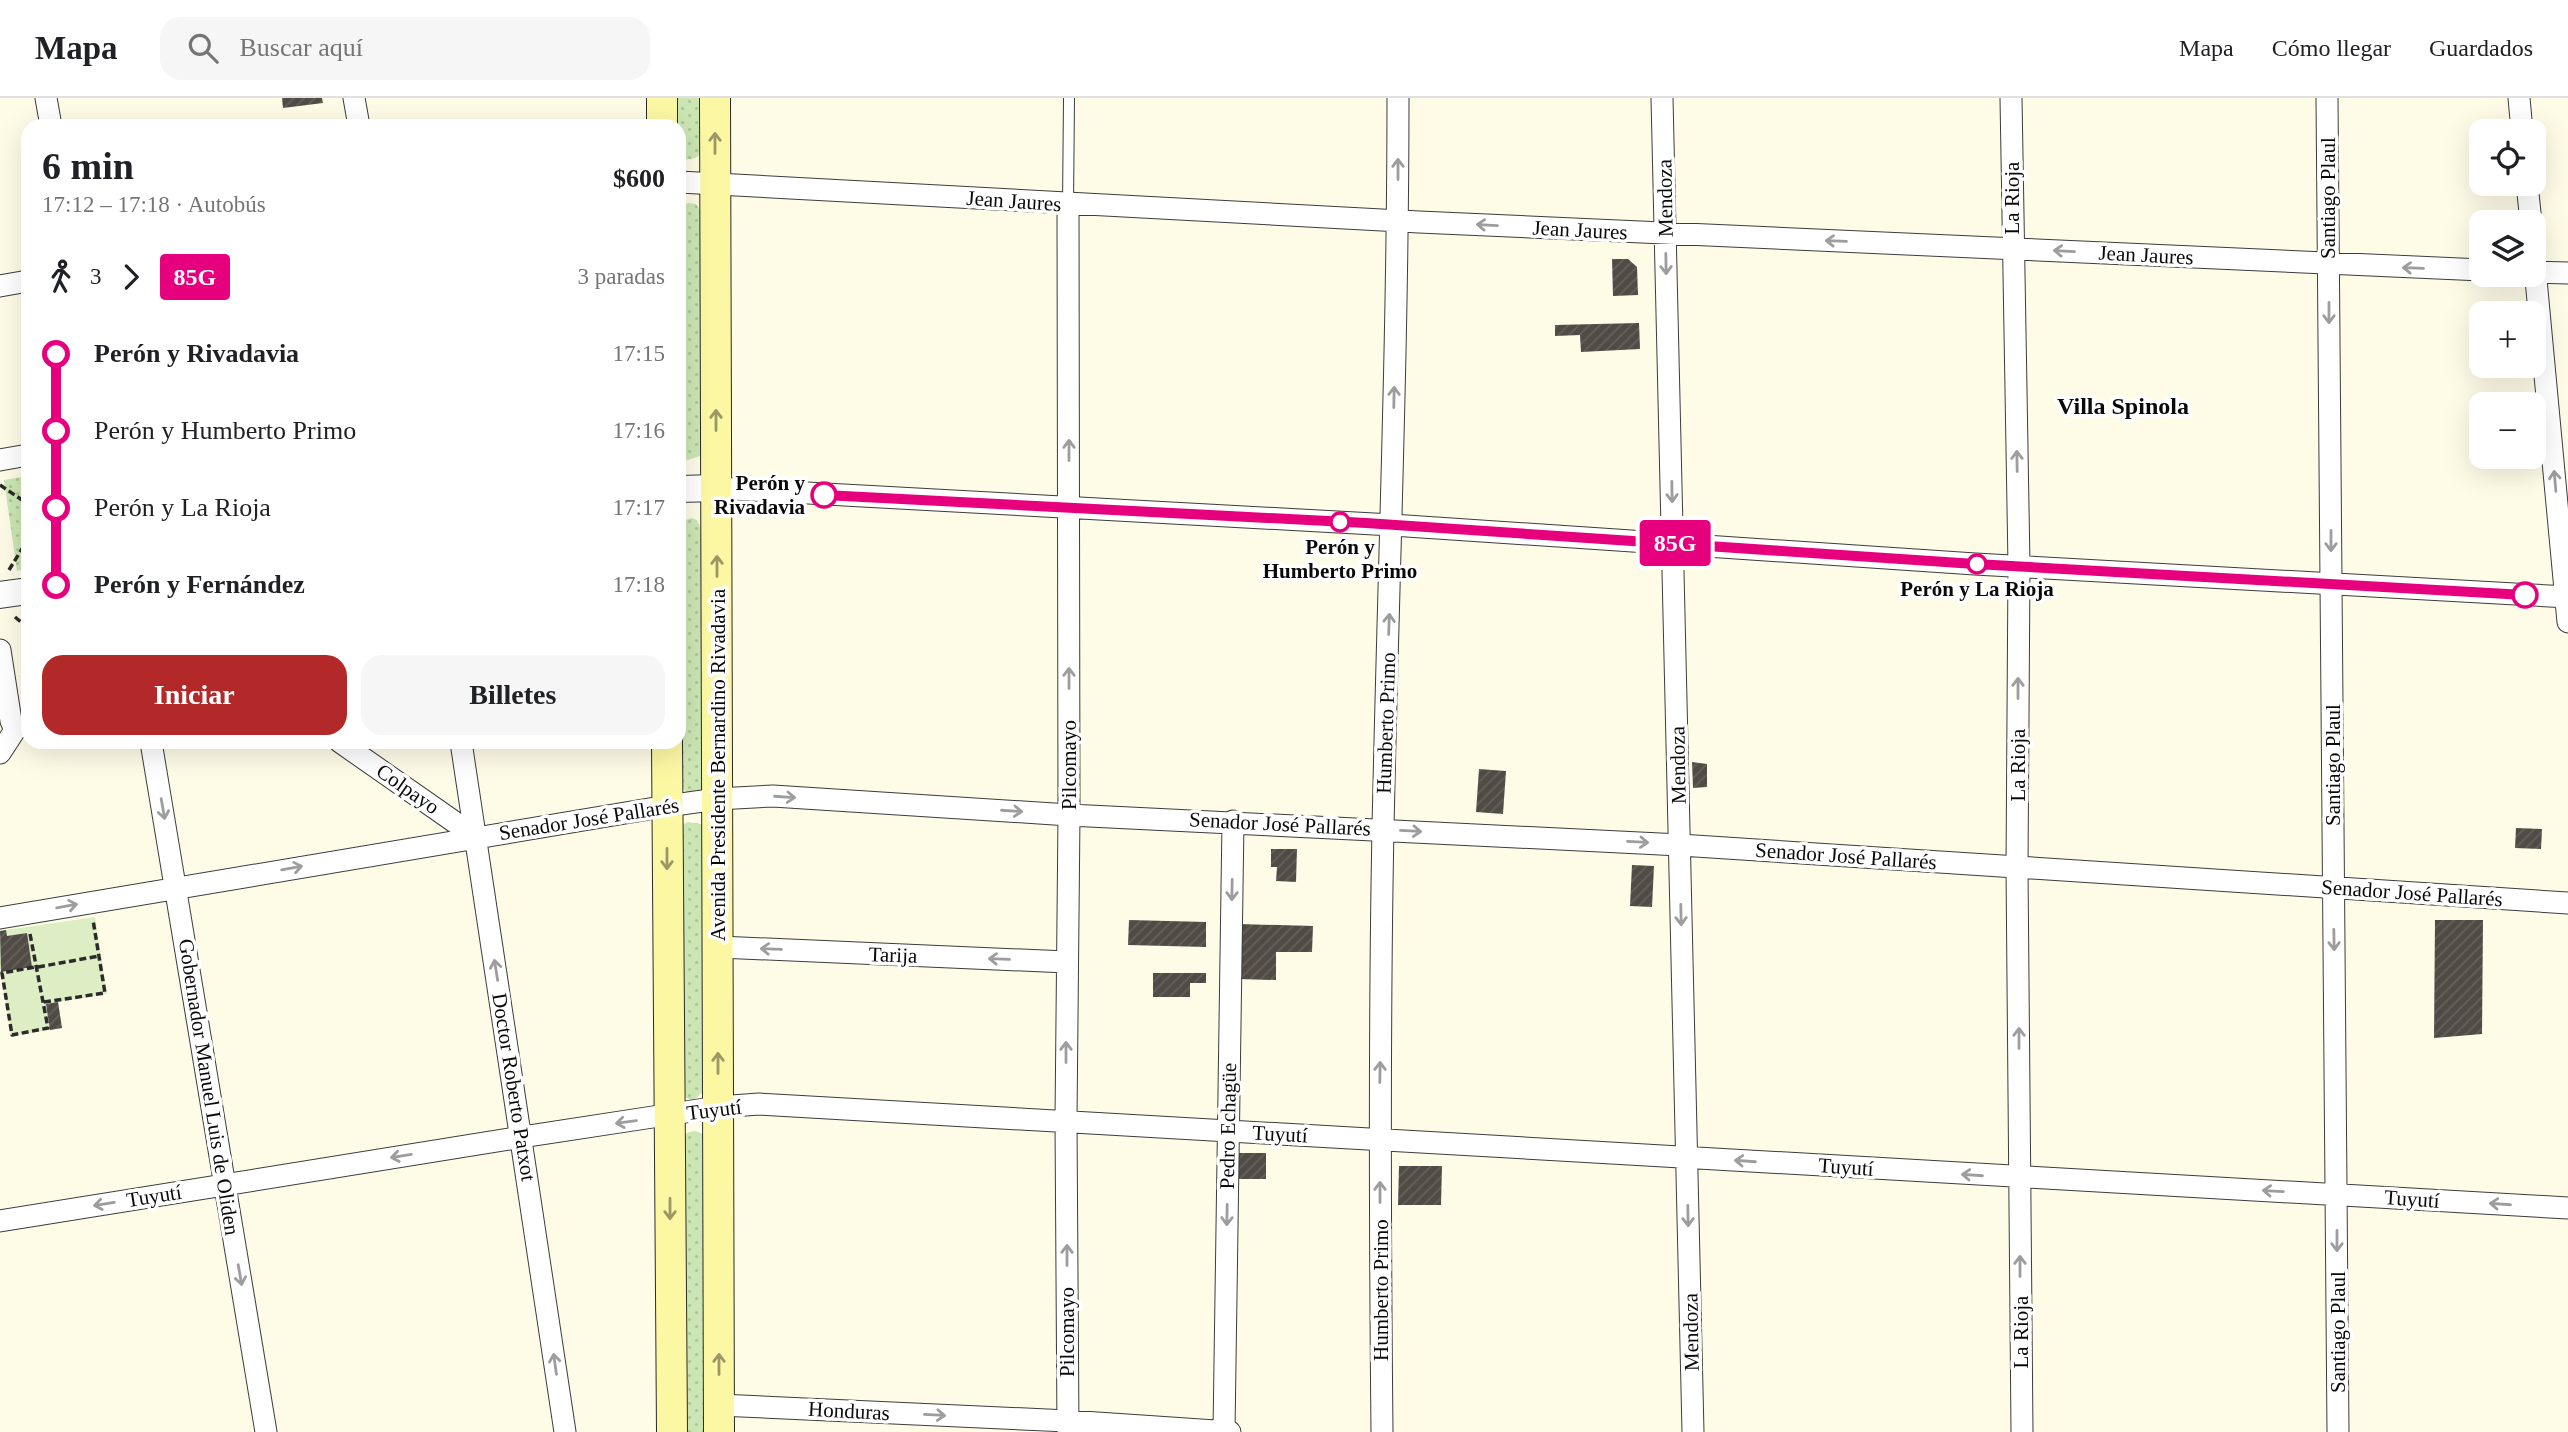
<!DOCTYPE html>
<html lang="es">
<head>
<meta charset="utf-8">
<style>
	:root { --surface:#fff; --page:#f6f6f6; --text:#202124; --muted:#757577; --line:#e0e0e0; --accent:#b32828 }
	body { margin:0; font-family:"Times New Roman",serif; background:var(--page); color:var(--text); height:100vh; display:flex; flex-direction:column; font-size:26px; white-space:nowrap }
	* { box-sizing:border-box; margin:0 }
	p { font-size:23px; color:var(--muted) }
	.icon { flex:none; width:38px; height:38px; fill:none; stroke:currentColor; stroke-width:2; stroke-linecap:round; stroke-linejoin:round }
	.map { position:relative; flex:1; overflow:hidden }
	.drawer { position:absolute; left:21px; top:21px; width:665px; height:630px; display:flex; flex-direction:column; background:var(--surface); border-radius:21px; box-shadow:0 7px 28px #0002 }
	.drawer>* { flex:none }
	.badge { padding:0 14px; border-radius:5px; font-size:24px; line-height:46px }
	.buttons { position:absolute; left:2469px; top:21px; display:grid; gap:14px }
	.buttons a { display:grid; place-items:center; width:77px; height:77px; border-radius:14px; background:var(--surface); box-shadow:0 7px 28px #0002; font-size:35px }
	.map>.badge { position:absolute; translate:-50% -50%; box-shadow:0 0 0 4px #fff }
	.legs { display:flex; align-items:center; gap:10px; height:77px; padding:0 21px; font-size:23px }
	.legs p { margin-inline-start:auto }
	.summary { display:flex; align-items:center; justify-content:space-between; height:119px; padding:0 21px }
	h1 { font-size:38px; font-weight:600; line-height:52px }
	.cta { display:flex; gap:14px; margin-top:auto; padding:14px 21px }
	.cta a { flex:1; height:80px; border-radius:21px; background:var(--accent); color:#fff; font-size:28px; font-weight:600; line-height:80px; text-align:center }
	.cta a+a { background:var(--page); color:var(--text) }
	ul { padding:0 21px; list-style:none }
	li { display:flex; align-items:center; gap:24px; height:77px; font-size:26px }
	li i { display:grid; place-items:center; width:10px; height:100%; margin:0 9px; background:currentColor }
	li i::after { content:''; width:18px; height:18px; margin:-9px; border:5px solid; border-radius:50%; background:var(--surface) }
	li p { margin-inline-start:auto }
	li:first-child i { background:linear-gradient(#0000 50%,currentColor 0) }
	li:last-child i { background:linear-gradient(currentColor 50%,#0000 0) }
	header { display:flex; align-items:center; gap:42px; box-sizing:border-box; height:98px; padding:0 35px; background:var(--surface); border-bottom:2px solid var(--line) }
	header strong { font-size:33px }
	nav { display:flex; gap:38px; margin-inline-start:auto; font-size:24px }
	.search { width:490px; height:63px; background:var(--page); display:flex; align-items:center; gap:18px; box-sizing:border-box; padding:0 24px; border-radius:21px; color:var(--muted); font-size:26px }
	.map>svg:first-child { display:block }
</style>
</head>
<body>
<header>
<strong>Mapa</strong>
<div class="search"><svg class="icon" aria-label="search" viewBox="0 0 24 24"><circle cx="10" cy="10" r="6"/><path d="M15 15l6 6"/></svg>Buscar aquí</div>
<nav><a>Mapa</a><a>Cómo llegar</a><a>Guardados</a></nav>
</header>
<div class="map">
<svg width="2568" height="1334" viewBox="0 0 2568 1334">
	<defs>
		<pattern id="grass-dots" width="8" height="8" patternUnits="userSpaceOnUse" patternTransform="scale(1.75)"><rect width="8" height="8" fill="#cbe6b3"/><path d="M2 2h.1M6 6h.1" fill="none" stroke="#adc499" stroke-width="1.8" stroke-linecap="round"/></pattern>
		<pattern id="building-hatch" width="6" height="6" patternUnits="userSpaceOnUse" patternTransform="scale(1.75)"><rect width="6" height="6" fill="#514b46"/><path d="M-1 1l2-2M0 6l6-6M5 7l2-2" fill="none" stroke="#65605c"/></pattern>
	</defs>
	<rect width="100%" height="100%" fill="#fefbe7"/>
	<path fill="url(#grass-dots)" d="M672,0H703L702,55C695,62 688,63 679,59V28H673Z
		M689,105L696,106L702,115L703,351L700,358L688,362L679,360V108Z
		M28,378V470L17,473L4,382Z
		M691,420L697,422L702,433L705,689C699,695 694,695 686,694L680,685L679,429L683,423Z
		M688,724L701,726L706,732L707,990L693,1003L684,999L679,736L682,727Z
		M694,1033L701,1035L706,1040L709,1334H684L682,1040L687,1035Z"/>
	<path fill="#ddeec4" d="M95,819L107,896L58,904L62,930L11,938L0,870V833Z"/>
	<path fill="url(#building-hatch)" d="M282,0H322L323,5L283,10Z
		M1612,161H1628L1637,169L1638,197L1613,198Z
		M1639,225L1640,251L1581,254L1580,237L1555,238V227Z
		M1692,664L1707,666V689L1693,690Z
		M1479,671L1506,673L1503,716L1476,714Z
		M2516,730L2542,731L2541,751L2515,750Z
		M1271,751H1297L1296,784L1276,783L1277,769H1271Z
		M1632,767L1654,768L1652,809L1630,808Z
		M1129,822L1206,824V849L1128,847Z
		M2435,822H2483L2482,936L2434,940Z
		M1239,826L1313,828L1312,854H1276V882L1238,881Z
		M6,832L7,838L27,835L32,869L1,874L0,833Z
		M1153,875H1206V885H1190V899H1153Z
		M58,904L62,930L50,932L46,906Z
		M1237,1055H1266V1081H1232Z
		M1399,1068H1442L1441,1107H1398Z"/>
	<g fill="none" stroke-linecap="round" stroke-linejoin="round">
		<defs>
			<path id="service" d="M1068,107L1069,0"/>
			<path id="minor" d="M46,0L51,28
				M354,0L359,28
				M1662,0L1693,1334
				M2011,0L2019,467L2017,770L2022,1334
				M2327,0L2338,1334
				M2519,0L2522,33
				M679,84L1419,124L2482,172
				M2527,86L2531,124
				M2534,160L2568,524
				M2534,174L2568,175
				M0,188L28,183
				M0,362L28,357
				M716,390L1392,427L1975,466L2568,499
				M0,552L11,623L15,632
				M151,644L266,1334
				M340,644L476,739
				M461,644L565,1334
				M0,655L15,632
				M0,820L667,708L717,701L773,698L1069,717L1680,747L2568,805
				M719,849L1067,864
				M0,1123L522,1039L718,1009L759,1006L2568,1110
				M719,1307L1068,1323L1230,1334
				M1224,1333L1233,723
				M1068,1334L1066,1022L1069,717L1068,107
				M1382,1334C1380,1133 1379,932 1383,731C1388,487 1398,244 1398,0"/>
			<path id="tertiary" d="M679,391L716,390
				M0,497L28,493"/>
			<path id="secondary" d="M662,0V28
				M715,0L719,1334
				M667,644L672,1334"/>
		</defs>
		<use href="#service" stroke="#3c3c3c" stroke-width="12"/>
		<use href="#minor" stroke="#3c3c3c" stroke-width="23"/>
		<use href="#tertiary" stroke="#3c3c3c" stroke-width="28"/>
		<use href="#secondary" stroke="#2b2b2b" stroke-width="32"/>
		<path stroke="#2b2b2b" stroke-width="3.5" stroke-dasharray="7 3.5" stroke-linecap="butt" d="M0,387L28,406
			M28,407V424
			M9,472L28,441
			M15,519L28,530
			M30,836L48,930L12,937L2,875L35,869
			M38,869L99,858
			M44,904L105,895L93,822"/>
		<use href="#service" stroke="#fff" stroke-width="10"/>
		<use href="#minor" stroke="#fff" stroke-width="21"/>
		<use href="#tertiary" stroke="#fff" stroke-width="26"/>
		<use href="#secondary" stroke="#fcf7a3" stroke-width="30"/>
	</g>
	<defs><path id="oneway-shaft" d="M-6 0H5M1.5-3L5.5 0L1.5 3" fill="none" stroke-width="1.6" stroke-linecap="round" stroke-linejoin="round" transform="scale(1.75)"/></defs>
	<g stroke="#9b9865">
		<use href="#oneway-shaft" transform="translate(715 45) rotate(-90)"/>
		<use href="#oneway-shaft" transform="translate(716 322) rotate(-90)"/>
		<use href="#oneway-shaft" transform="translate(717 468) rotate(-90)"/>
		<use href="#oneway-shaft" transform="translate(667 761) rotate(90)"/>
		<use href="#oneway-shaft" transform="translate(718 965) rotate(-90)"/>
		<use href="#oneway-shaft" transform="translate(670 1111) rotate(90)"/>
		<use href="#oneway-shaft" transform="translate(719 1266) rotate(-90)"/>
	</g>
	<g stroke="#9d9d9d">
		<use href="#oneway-shaft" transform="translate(1398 71) rotate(-90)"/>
		<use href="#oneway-shaft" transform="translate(1487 127) rotate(-177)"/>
		<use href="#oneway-shaft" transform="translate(1836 143) rotate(-178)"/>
		<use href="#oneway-shaft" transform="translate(2064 153) rotate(-177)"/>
		<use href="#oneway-shaft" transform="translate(1666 166) rotate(89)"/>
		<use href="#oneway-shaft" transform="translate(2413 170) rotate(-178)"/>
		<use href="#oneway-shaft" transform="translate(2329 215) rotate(90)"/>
		<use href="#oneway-shaft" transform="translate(1394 299) rotate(-89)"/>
		<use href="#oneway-shaft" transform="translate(1069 352) rotate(-90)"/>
		<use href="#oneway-shaft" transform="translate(2017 363) rotate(-91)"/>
		<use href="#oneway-shaft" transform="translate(2555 383) rotate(-95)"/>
		<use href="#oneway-shaft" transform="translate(1672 394) rotate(89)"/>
		<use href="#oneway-shaft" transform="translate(2331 443) rotate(90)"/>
		<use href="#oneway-shaft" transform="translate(1389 526) rotate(-88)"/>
		<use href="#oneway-shaft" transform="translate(1069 580) rotate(-90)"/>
		<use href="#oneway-shaft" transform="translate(2018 590) rotate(-90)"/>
		<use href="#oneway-shaft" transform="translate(785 699) rotate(4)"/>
		<use href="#oneway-shaft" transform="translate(163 711) rotate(80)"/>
		<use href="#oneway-shaft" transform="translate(1012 713) rotate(4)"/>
		<use href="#oneway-shaft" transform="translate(1411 733) rotate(3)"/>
		<use href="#oneway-shaft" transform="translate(1638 744) rotate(3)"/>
		<use href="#oneway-shaft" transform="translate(292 770) rotate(-10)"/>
		<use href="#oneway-shaft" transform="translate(1232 792) rotate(91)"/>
		<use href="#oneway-shaft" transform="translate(67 808) rotate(-10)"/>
		<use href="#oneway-shaft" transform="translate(1681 817) rotate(89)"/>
		<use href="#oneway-shaft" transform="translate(2334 842) rotate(89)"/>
		<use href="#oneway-shaft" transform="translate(771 851) rotate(-178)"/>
		<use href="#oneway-shaft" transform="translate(999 861) rotate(-178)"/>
		<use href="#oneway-shaft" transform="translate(496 872) rotate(-99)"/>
		<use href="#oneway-shaft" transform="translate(2019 940) rotate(-90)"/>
		<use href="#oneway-shaft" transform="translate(1066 954) rotate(-90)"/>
		<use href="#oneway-shaft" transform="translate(1380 974) rotate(-89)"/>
		<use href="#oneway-shaft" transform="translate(626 1024) rotate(172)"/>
		<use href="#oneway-shaft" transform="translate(401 1058) rotate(171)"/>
		<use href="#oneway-shaft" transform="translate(1745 1063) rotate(-176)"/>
		<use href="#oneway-shaft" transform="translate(1972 1077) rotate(-176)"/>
		<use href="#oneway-shaft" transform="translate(2273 1093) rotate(-177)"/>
		<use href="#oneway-shaft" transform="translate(1380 1094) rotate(-90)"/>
		<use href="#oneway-shaft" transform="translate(104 1106) rotate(171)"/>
		<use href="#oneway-shaft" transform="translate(2500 1106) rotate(-176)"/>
		<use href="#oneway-shaft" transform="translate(1227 1117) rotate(91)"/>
		<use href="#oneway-shaft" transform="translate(1688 1118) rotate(89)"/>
		<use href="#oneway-shaft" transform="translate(2337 1143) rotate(90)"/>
		<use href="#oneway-shaft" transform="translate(1067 1157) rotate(-90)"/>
		<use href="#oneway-shaft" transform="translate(2020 1168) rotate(-90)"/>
		<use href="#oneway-shaft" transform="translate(240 1177) rotate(80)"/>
		<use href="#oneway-shaft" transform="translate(555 1266) rotate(-98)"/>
		<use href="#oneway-shaft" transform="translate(935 1317) rotate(3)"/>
	</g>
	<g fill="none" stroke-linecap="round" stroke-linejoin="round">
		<defs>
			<path id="line-1" d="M824,397L1366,425L1975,466L2525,497"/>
		</defs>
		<use href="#line-1" stroke="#fff" stroke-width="16"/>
		<use href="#line-1" stroke="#e6007e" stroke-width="10"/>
	</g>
	<g fill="#fff" stroke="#e6007e" stroke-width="3.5">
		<circle cx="824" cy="397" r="12"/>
		<circle cx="1340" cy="424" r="9"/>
		<circle cx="1977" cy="466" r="9"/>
		<circle cx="2525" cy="497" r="12"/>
	</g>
	<g text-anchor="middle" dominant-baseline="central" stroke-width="7" stroke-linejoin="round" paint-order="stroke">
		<g font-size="21" fill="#090909" stroke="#fff">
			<text transform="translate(1665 100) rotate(-91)">Mendoza</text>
			<text transform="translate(2012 100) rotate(-90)">La Rioja</text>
			<text transform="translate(2328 100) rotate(-90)">Santiago Plaul</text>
			<text transform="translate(1014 103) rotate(4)">Jean Jaures</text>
			<text transform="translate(1580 132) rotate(3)">Jean Jaures</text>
			<text transform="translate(2146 157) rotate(3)">Jean Jaures</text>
			<text transform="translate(1386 625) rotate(-88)">Humberto Primo</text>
			<text transform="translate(718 667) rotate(-90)">Avenida Presidente Bernardino Rivadavia</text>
			<text transform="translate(1069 667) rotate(-90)">Pilcomayo</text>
			<text transform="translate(1678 667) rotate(-91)">Mendoza</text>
			<text transform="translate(2018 667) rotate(-90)">La Rioja</text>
			<text transform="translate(2333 667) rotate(-90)">Santiago Plaul</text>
			<text transform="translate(408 691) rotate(35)">Colpayo</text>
			<text transform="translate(589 721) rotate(-9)">Senador José Pallarés</text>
			<text transform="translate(1280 726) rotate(3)">Senador José Pallarés</text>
			<text transform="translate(1846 758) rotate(4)">Senador José Pallarés</text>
			<text transform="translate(2412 795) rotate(4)">Senador José Pallarés</text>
			<text transform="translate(893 857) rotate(2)">Tarija</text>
			<text transform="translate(209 989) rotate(81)">Gobernador Manuel Luis de Oliden</text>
			<text transform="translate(514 989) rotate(81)">Doctor Roberto Patxot</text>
			<text transform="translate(714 1012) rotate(-7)">Tuyutí</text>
			<text transform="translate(1228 1028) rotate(-89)">Pedro Echagüe</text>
			<text transform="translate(1280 1036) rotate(3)">Tuyutí</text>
			<text transform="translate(1846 1069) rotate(4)">Tuyutí</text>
			<text transform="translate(154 1098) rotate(-9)">Tuyutí</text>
			<text transform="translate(2412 1101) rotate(4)">Tuyutí</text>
			<text transform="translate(1381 1192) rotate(-90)">Humberto Primo</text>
			<text transform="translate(1067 1234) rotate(-90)">Pilcomayo</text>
			<text transform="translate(1691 1234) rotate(-91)">Mendoza</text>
			<text transform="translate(2021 1234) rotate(-90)">La Rioja</text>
			<text transform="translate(2338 1234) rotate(-90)">Santiago Plaul</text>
			<text transform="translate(849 1313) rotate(3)">Honduras</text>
		</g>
		<g font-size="21" font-weight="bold" fill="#090909" stroke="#fff">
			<text x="805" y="385" text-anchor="end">Perón y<tspan x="805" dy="24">Rivadavia</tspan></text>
			<text x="1340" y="449">Perón y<tspan x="1340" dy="24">Humberto Primo</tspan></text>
			<text x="1977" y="491">Perón y La Rioja</text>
		</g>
		<g font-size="24" font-weight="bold" fill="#090909" stroke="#fff">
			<text x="2123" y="308">Villa Spinola</text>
		</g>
	</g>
</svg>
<div class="buttons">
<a><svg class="icon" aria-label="locate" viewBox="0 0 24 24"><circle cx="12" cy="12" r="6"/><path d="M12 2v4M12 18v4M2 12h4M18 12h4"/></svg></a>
<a><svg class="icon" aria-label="layers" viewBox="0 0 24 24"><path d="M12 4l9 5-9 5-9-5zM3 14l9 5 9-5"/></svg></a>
<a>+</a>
<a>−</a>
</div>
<b class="badge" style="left:1675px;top:445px;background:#e6007e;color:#fff">85G</b>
<section class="drawer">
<div class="summary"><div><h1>6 min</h1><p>17:12 – 17:18 · Autobús</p></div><b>$600</b></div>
<div class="legs"><svg class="icon" aria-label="walk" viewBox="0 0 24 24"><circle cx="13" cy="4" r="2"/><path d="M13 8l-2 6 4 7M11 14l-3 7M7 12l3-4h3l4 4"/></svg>3<svg class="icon" aria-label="forward" viewBox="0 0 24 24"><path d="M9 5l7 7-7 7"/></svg><b class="badge" style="background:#e6007e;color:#fff">85G</b><p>3 paradas</p></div>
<ul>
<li><i style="color:#e6007e"></i><b>Perón y Rivadavia</b><p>17:15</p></li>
<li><i style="color:#e6007e"></i><span>Perón y Humberto Primo</span><p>17:16</p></li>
<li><i style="color:#e6007e"></i><span>Perón y La Rioja</span><p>17:17</p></li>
<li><i style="color:#e6007e"></i><b>Perón y Fernández</b><p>17:18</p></li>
</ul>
<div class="cta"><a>Iniciar</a><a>Billetes</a></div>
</section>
</div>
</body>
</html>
